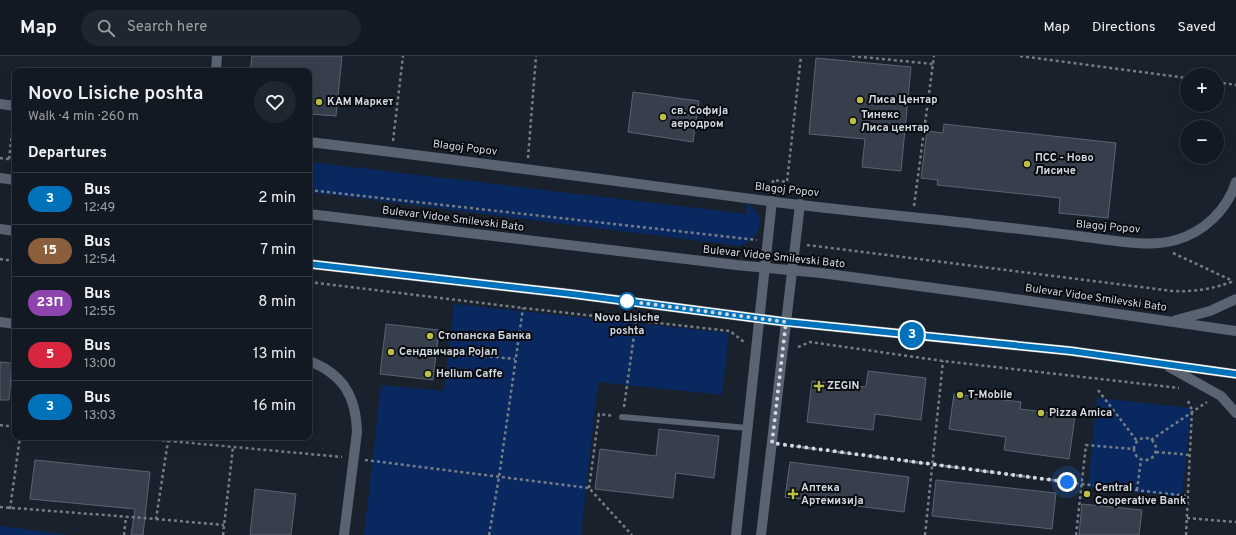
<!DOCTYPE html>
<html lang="en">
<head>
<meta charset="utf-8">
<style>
	:root { --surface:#131922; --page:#20262f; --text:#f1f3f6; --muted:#9da0a5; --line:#323840 }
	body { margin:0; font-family:Overpass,sans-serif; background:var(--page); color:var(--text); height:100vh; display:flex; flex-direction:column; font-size:15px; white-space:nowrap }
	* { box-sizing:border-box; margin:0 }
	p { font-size:13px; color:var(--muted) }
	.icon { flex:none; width:22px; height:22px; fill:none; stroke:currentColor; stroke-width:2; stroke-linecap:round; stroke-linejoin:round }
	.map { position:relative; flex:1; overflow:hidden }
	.drawer { position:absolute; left:12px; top:12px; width:300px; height:372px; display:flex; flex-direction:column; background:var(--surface); border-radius:8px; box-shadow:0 4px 16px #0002,0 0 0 1px var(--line) }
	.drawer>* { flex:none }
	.badge { padding:0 8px; border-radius:13px; font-size:14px; line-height:26px }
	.fabs { position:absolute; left:1180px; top:12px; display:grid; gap:8px }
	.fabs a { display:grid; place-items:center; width:44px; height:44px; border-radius:50%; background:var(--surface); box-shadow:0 4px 16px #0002,0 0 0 1px var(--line); font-size:20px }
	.you { position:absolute; width:20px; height:20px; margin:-10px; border:3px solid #fff; border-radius:50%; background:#1a73e8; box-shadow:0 0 0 6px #1a73e833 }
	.map>.badge { position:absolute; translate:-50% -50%; box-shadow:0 0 0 2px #fff }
	h2 { padding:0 16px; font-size:15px; line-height:36px }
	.round { display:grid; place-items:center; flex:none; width:42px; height:42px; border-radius:21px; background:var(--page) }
	.summary { display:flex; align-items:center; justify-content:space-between; height:68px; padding:0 16px }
	h1 { font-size:19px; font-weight:600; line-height:30px }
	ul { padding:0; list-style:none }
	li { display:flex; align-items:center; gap:12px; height:52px; padding:0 16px; border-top:1px solid var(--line) }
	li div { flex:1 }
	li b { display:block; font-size:15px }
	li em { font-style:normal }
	li .badge { min-width:44px; font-weight:700; text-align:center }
	header { display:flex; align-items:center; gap:24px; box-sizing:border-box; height:56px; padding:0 20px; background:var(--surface); border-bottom:1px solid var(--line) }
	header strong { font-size:19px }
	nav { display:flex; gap:22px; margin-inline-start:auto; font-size:14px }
	.search { width:280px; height:36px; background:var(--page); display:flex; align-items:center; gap:10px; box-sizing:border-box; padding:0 14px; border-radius:22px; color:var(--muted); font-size:15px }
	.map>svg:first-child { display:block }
</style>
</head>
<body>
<header>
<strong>Map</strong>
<div class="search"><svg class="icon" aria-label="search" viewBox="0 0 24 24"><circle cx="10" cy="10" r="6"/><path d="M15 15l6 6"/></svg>Search here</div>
<nav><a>Map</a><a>Directions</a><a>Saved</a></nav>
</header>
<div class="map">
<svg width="1236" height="479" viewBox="0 0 1236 479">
	<rect width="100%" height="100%" fill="#19212d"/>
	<path fill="#08285f" d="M309,106L747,158L746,146L755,154L761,164C757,179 755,183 741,190L309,136Z
		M454,248L729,277L722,339L598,326L581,479H364L381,329L444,335Z
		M1097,342L1191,352L1182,441L1088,431Z
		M0,470L69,479H0Z"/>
	<path fill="#373f4d" stroke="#5a6371" d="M252,0H342L336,60L309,58V15H250Z
		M816,2L911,11L901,115L862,111L865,83L809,78Z
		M633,36L699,45L693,86L628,76Z
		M944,68L1116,87L1108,162L1059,157L1060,142L937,129L938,124L921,122L927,75L943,77Z
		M386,268L439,274L433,324L380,318Z
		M0,306L12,307L9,344H0Z
		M868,315L926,322L921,364L875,358L873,374L807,366L812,325L866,331Z
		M954,338L1021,346L1020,353L1075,360L1069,403L1004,394L1006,381L949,373Z
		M659,373L719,380L714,422L676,417L673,442L595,433L600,393L656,400Z
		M35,404L150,416L143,479H131L135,453L30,443Z
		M790,406L909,421L904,456L785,441Z
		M936,424L1056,437L1052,473L932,460Z
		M255,433L296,438L291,479H250Z
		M1082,448L1142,454L1139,479H1079Z"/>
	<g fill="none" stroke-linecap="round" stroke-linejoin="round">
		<path stroke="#767d87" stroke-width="2.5" stroke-dasharray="3 3" stroke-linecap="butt" d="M852,0L933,8
			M1020,0L1187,22
			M1217,26L1236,29
			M393,85L403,0
			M0,102L15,104
			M528,102L536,0
			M9,103L14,61
			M773,133V124L787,126L801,0
			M309,134L757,184
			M914,150L934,0
			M807,189L1173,235C1195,236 1213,233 1234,225
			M1173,197L1233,225
			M0,203L15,205
			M309,226L523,252L730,275L744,286
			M798,291L810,286L943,305L1179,332
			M436,295L515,303
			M1098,334L1137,385
			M624,351L636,265
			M0,369L15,371
			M126,381L342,401
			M1134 393a11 11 0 1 1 22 0a11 11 0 1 1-22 0Z
			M1151,384L1207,346
			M784,389L1082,428L1188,440
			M1156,396L1190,399
			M365,404L589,432L632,479
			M589,432L599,358L614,360
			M1137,434L1141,404
			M0,451L156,463L168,385
			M10,453L20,381
			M1187,462L1236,466
			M156,463L224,469
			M124,479L126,461
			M223,479L233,391
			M489,479L499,421L523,252
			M925,479L943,305
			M1076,479L1086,389L1133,393
			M1186,479L1192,354L1188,345"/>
		<path stroke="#5a6372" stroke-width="6" d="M622,361L748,372"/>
		<path stroke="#5a6372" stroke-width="10" d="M216,15L217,0
			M0,48L15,50
			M309,86C462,104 615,125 768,145C837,154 906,160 975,168C1011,172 1048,176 1085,181C1112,184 1149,192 1176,184C1204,176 1227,154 1236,126
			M0,266L15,268
			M309,305C343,318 356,340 357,376L344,479
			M736,479L772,145
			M761,479L800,148"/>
		<path stroke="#5a6372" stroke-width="10" d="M0,122L15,124
			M309,158L736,209L821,217L1001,241L1236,275
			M0,173L15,175
			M309,208L572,238L786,266L1071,295L1236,318
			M1176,264L1210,255L1236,243
			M1169,311L1221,340L1236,357"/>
	</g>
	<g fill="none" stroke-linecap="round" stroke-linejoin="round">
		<defs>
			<path id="line" d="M309,208L572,238L786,266L1071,295L1236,318"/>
		</defs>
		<use href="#line" stroke="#fff" stroke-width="9"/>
		<use href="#line" stroke="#0072bc" stroke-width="6"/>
		<path stroke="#d3d8e1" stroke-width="4" stroke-dasharray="0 7.2" d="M627,245L786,266L772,387L1067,426"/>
	</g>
	<g fill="#bcbf43" stroke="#070a0f" stroke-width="1.5">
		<circle cx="860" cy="44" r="4"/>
		<circle cx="319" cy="46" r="4"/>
		<circle cx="663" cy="61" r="4"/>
		<circle cx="853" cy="65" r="4"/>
		<circle cx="1027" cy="108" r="4"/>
		<circle cx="430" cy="280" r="4"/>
		<circle cx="391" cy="296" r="4"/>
		<circle cx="428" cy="318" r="4"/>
		<path d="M817 324h4v4h4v4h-4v4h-4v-4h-4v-4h4z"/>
		<circle cx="960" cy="339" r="4"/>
		<circle cx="1041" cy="357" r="4"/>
		<path d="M791 432h4v4h4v4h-4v4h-4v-4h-4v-4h4z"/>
		<circle cx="1087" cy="438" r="4"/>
	</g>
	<circle fill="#fff" stroke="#0072bc" stroke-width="2" cx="627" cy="245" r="8"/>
	<g text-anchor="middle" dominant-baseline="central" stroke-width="4" stroke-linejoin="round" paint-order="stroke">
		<g font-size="11" font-weight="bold" fill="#d3d8e1" stroke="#070a0f" text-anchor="start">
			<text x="868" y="44">Лиса Центар</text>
			<text x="327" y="46">КАМ Маркет</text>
			<text x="671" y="55">св. Софија<tspan x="671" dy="13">аеродром</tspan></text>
			<text x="861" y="59">Тинекс<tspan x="861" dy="13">Лиса центар</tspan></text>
			<text x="1035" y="102">ПСС - Ново<tspan x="1035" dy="13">Лисиче</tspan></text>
			<text x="438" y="280">Стопанска Банка</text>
			<text x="399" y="296">Сендвичара Ројал</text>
			<text x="436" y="318">Helium Caffe</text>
			<text x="827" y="330">ZEGIN</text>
			<text x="968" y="339">T-Mobile</text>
			<text x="1049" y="357">Pizza Amica</text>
			<text x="801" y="432">Аптека<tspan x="801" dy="13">Артемизија</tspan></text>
			<text x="1095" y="432">Central<tspan x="1095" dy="13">Cooperative Bank</tspan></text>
		</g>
		<g font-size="11" fill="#d3d8e1" stroke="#070a0f">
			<text transform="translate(465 92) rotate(7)">Blagoj Popov</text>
			<text transform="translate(787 134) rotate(6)">Blagoj Popov</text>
			<text transform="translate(453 163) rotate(7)">Bulevar Vidoe Smilevski Bato</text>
			<text transform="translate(1108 171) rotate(5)">Blagoj Popov</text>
			<text transform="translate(774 201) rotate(6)">Bulevar Vidoe Smilevski Bato</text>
			<text transform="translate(1096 242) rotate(8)">Bulevar Vidoe Smilevski Bato</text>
		</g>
		<g font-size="11" font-weight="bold" fill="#d3d8e1" stroke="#070a0f">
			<text x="627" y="262">Novo Lisiche<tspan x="627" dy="13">poshta</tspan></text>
		</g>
	</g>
</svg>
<div class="fabs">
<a>+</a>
<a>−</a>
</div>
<div class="you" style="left:1067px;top:426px"></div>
<b class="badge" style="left:912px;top:279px;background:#0072bc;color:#fff">3</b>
<section class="drawer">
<div class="summary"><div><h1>Novo Lisiche poshta</h1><p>Walk · 4 min · 260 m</p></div><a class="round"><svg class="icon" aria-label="heart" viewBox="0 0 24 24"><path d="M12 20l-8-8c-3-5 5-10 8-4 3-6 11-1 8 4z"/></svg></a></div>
<h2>Departures</h2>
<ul>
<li><span class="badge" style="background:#0072bc;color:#fff">3</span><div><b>Bus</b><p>12:49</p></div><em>2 min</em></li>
<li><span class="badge" style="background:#8b5e3c;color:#fff">15</span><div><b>Bus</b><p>12:54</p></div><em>7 min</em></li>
<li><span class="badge" style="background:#8e44ad;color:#fff">23П</span><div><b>Bus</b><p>12:55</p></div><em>8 min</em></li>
<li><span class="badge" style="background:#d7263d;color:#fff">5</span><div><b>Bus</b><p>13:00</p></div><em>13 min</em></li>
<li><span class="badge" style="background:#0072bc;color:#fff">3</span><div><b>Bus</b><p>13:03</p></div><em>16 min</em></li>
</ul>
</section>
</div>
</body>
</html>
